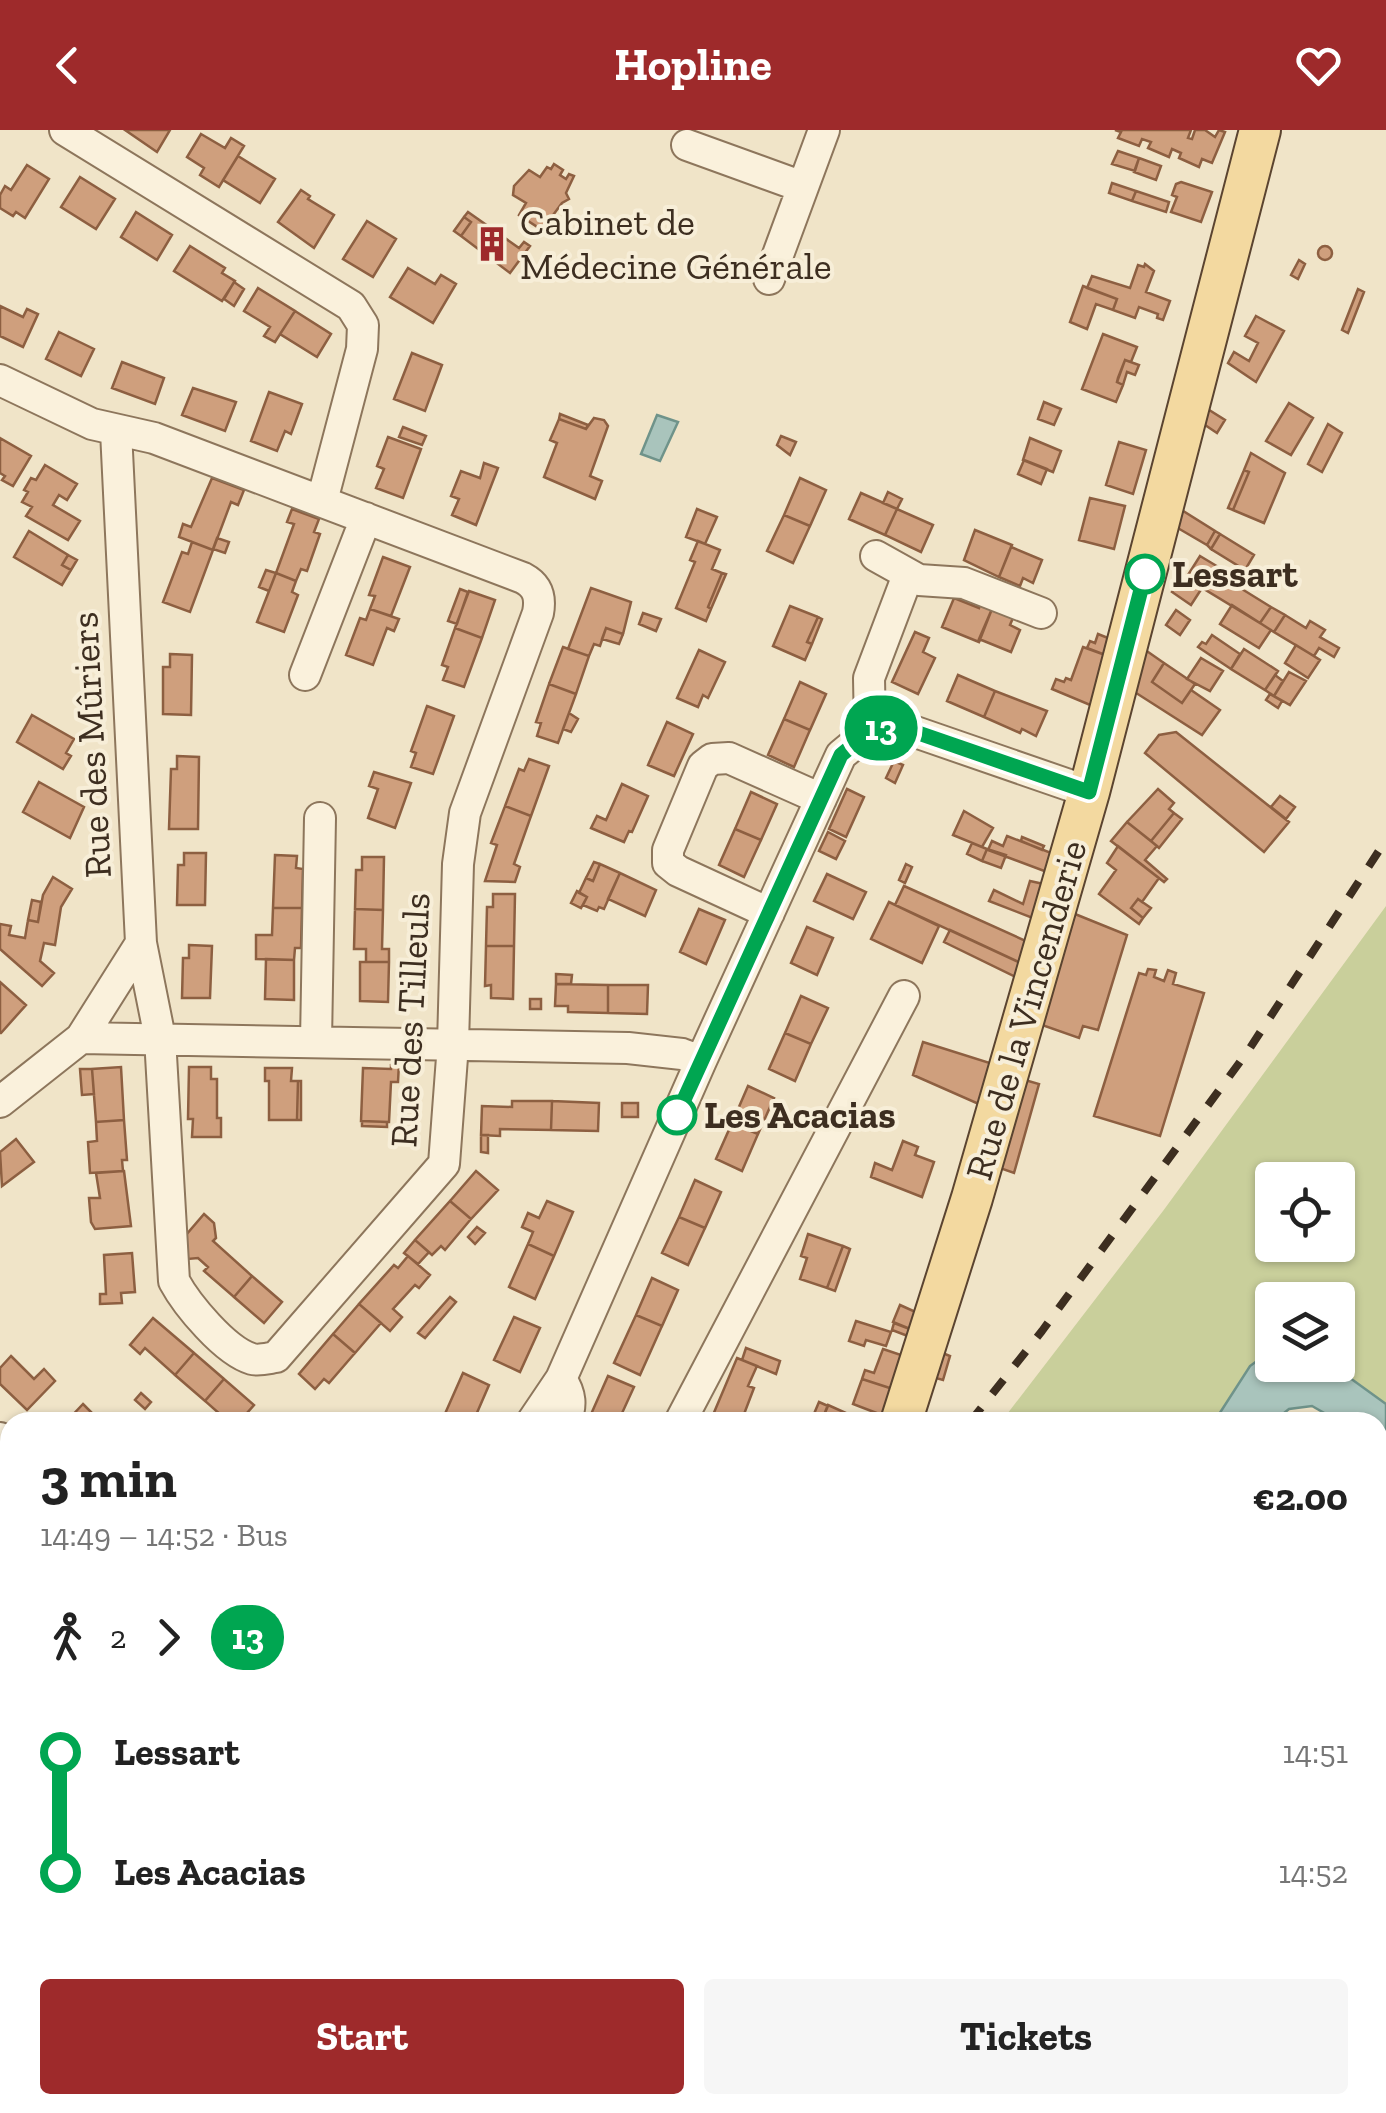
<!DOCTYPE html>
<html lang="en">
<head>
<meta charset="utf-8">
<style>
	:root { --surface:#fff; --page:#f6f6f6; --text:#222; --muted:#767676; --accent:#9e2a2b }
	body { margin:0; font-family:"Zilla Slab",serif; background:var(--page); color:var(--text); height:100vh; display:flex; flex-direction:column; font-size:38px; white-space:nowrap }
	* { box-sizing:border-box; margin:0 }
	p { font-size:32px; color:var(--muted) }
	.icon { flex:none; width:55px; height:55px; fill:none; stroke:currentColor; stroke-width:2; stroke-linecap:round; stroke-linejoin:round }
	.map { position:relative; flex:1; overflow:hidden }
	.drawer { position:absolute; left:0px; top:1282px; width:1388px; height:702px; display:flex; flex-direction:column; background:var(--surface); border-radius:30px 30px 0 0; box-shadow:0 2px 8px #0004 }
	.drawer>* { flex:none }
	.badge { padding:0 20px; border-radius:32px; font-size:35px; line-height:65px }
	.fabs { position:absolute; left:1255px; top:1032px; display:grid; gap:20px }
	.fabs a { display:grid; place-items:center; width:100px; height:100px; border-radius:10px; background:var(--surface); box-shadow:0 2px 8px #0004; font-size:50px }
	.map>.badge { position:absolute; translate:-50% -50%; box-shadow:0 0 0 5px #fff }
	.legs { display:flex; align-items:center; gap:15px; height:110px; padding:0 40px; font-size:32px }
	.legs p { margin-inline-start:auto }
	.head { display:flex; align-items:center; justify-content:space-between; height:170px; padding:0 40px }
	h1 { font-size:55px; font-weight:800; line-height:75px }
	.primary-button { display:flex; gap:20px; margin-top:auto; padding:20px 40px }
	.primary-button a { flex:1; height:115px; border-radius:10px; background:var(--accent); color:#fff; font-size:40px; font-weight:800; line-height:115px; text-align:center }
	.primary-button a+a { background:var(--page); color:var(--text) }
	ul { padding:0 40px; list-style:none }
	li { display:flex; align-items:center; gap:35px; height:120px; font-size:38px }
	li i { display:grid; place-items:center; width:15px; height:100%; margin:0 12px; background:currentColor }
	li i::after { content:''; width:25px; height:25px; margin:-12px; border:8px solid; border-radius:50%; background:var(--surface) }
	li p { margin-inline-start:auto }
	li:first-child i { background:linear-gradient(#0000 50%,currentColor 0) }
	li:last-child i { background:linear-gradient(currentColor 50%,#0000 0) }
	header { display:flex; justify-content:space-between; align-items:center; height:130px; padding:0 40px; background:var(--accent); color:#fff; font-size:45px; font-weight:800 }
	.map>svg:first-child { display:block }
</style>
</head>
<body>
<header><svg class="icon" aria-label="back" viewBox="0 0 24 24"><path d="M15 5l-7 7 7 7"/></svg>Hopline<svg class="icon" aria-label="heart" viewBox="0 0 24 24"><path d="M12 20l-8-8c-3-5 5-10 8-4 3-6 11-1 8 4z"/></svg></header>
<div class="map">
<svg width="1386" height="1983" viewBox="0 0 1386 1983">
	<rect width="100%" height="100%" fill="#f0e4c8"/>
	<path fill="#c9cf9b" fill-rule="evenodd" d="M1386,776V1274L1332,1235H1338V1170H1272V1220L1250,1236L1214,1292H1001L1163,1081ZM1272,1050H1338V1115H1272Z
		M0,1713L10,1722V1975H217L210,1983H0Z
		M1386,1936V1983H1352L1358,1975H1378V1948Z"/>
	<path fill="#a9c4bc" stroke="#6f938a" stroke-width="2.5" d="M657,285L678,292L660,331L641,324Z
		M1272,1220V1235H1332L1386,1274V1324L1378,1318V1292H1340L1312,1276L1289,1279L1273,1292H1214L1250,1236Z
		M1386,1382V1627L1378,1638V1394Z
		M555,1975H621L614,1983H547Z
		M947,1975H1137L1131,1983H941Z"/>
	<path fill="#cf9f7d" stroke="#8d5f41" stroke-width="2.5" d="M125,0H170L157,22Z
		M1115,0H1191L1188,8L1192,9L1195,0H1205L1215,7L1219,0L1225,2L1212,33L1202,29L1199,37L1179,28L1181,23L1172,19L1169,27L1148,18L1151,12L1142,9L1139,16L1118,8L1121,2Z
		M201,4L225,18L231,8L244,16L219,57L200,45L204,38L187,27Z
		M1118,21L1139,28L1135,41L1112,34Z
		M238,26L275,49L260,73L223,50Z
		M1139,28L1161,36L1156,50L1134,42Z
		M554,34L563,40L560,45L566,49L569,44L574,46L566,63L569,69L562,73L542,100L519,85L526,73L513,65L514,56L529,40L540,47L547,37L551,39Z
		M27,35L49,49L25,88L16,82L13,86L0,78V65L5,56L11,60Z
		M80,47L115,69L96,99L61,77Z
		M1181,52L1212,62L1201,92L1171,82L1177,67L1172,65L1176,54Z
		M1112,53L1136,61L1132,71L1109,63Z
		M301,60L310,66L308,69L334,85L314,118L278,92Z
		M1136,61L1169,72L1166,82L1132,71Z
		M136,82L172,105L157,130L121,107Z
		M468,82L519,118L524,112L530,116L510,143L461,106L471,92L464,87Z
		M464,87L471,92L461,106L454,101Z
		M367,91L396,109L373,147L343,129Z
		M1318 123a7 7 0 1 1 14 0a7 7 0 1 1-14 0Z
		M190,116L225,138L222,143L235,151L222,171L174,141Z
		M1299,130L1305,134L1298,149L1291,145Z
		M1145,134L1154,141L1146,162L1170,171L1163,190L1157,188L1158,184L1139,177L1135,188L1113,180L1117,169L1087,158L1092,146L1130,158L1138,135L1144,137Z
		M408,138L435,154L441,145L456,154L433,193L390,167Z
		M234,152L244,159L234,176L224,169Z
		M1083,156L1117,169L1113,180L1096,174L1087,199L1070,192Z
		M258,158L295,181L275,212L264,206L270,197L244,181Z
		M1358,159L1364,162L1348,203L1342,200Z
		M0,176L23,187L27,179L38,184L23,217L0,206Z
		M295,181L331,204L317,227L280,204Z
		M1256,186L1284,201L1256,252L1228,233L1234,222L1249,231L1258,213L1245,206Z
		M59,202L94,219L81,246L46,229Z
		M1103,204L1137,217L1131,232L1125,230L1118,248L1117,252L1123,255L1116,272L1082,259Z
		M412,223L442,235L425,281L394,269Z
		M1125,230L1139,235L1135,245L1127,242L1123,255L1117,252Z
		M122,232L164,248L155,274L112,258Z
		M193,258L236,272L225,301L182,285Z
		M269,262L302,274L291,304L285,301L277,321L251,311Z
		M1044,272L1061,279L1054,295L1038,289Z
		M1289,273L1313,288L1291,325L1266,311Z
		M1206,278L1225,290L1217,303L1202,293Z
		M560,284L588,295L586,299L559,289Z
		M594,288L604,290L608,296L590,346L602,351L595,369L544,347L557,313L550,310L559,289L586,299Z
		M1328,294L1342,303L1322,342L1308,334Z
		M403,297L426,306L422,315L399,307Z
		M781,306L796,312L790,325L777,315Z
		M388,307L421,319L403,368L376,358L384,339L377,336Z
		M0,308L31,326L13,356L2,350L5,346L0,343Z
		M1030,308L1061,321L1053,342L1023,330Z
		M1119,312L1146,320L1133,364L1106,355Z
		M1251,323L1285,343L1264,393L1233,380L1249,342L1244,340Z
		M1024,330L1047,339L1041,354L1018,344Z
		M484,333L498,338L476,395L452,385L459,369L451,366L461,341L480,348Z
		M45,335L77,354L67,370L59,365L53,375L80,391L68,410L26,386L32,377L22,372L28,362L24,360L31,348L36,350Z
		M1244,340L1249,342L1233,380L1228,378Z
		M212,348L244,360L238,375L231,372L213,420L179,407L183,394L191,397Z
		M800,348L826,360L810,396L784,385Z
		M888,362L902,369L897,379L883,373Z
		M861,363L897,379L885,405L849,389Z
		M1090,368L1125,376L1114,419L1079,410Z
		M292,379L319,389L314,402L320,404L307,441L301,439L296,451L276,443L294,394L287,392Z
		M697,379L717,387L705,414L686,407Z
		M897,379L933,395L921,422L885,405Z
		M1180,379L1215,401L1207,415L1176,397Z
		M784,385L810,396L793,433L767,421Z
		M975,400L1012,415L999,447L964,430Z
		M29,401L68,425L62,435L71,440L62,455L14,427Z
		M1215,401L1220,404L1211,419L1207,415Z
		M1220,404L1254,425L1245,440L1211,419Z
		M217,408L229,412L225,423L213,419Z
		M698,411L720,420L712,439L722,443L708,477L711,479L706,491L676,478L695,432L690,430Z
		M192,412L213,420L190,482L163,472L182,422L188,424Z
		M1011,417L1042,430L1033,453L1023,448L1020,456L999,447Z
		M68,425L77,430L71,440L62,435Z
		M1200,426L1220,438L1216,443L1271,477L1260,493L1186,448Z
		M383,427L410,437L391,486L370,479L375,466L369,465Z
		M266,440L276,443L269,461L259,457Z
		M276,443L296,451L292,462L298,465L284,502L257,492Z
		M722,443L726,444L711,479L708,477Z
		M1182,445L1202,458L1191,475L1172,462Z
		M591,458L631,472L623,504L606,498L600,516L594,514L589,526L568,519Z
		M460,459L468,462L457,494L448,491Z
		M469,461L495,470L482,508L455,498Z
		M954,468L979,478L980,474L992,479L979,512L942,497Z
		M1232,475L1271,500L1259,518L1220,494Z
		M790,476L818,487L807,512L812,514L805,530L773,516Z
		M1271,477L1285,485L1274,502L1260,493Z
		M370,479L399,489L394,501L387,498L373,535L346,525L360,488L366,490Z
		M992,479L1013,488L1010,495L1020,500L1011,522L979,509Z
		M1176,480L1190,490L1180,505L1166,495Z
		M643,483L661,489L656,501L639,494Z
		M1285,485L1306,498L1310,491L1325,500L1320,507L1339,518L1334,527L1319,518L1314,526L1274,502Z
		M818,487L822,489L812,514L807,512Z
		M455,498L482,508L464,557L443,550L448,537L442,535Z
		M606,498L623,504L619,514L602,509Z
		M915,502L929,508L923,522L935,528L918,564L892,552Z
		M1098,504L1113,510L1108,526L1087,518L1090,511L1095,513Z
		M1212,505L1240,524L1231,539L1198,517L1202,512L1206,514Z
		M1296,515L1320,530L1308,548L1285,533Z
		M563,517L589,526L576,564L549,554Z
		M1083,517L1108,526L1095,577L1052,559L1056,549L1064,552L1066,548L1071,550Z
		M1141,517L1164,533L1152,552L1182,573L1191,560L1220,580L1202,605L1133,561Z
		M1244,519L1278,541L1265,560L1231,539Z
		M699,520L725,532L708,568L703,565L698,577L677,568Z
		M170,524L192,525L191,585L163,584V537H170Z
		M1201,528L1223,541L1210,561L1187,549Z
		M1164,533L1195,554L1182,573L1152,552Z
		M1289,542L1306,551L1290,575L1274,566Z
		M958,545L995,561L984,587L947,571Z
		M1275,545L1283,551L1274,566L1265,560Z
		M800,552L826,564L810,600L784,589Z
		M549,554L576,564L558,613L537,606L541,593L536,592Z
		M995,561L1047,581L1036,606L1022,599L1020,603L984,587Z
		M1270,564L1282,571L1278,578L1266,570Z
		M427,576L454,586L433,644L411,637L416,623L411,621Z
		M569,583L578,589L571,602L563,599Z
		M32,585L74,609L66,623L71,626L63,639L17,612Z
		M784,589L810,600L794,637L768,625Z
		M667,592L693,604L674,646L648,635Z
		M1176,602L1289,692L1264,722L1145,623L1159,605Z
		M177,626L199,627L198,699H169L171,639H177Z
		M529,629L549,636L531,686L505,676L519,639L524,641Z
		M894,631L903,635L895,653L886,648Z
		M374,642L411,653L395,698L368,688L378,659L369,656Z
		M39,652L84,677L70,708L23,682Z
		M622,654L648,666L632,702L629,701L624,712L591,698L597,686L606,690Z
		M847,659L864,667L846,707L829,699Z
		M1158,659L1174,673L1169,679L1174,683L1151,711L1127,692Z
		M751,662L777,674L761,710L735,699Z
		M1280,666L1295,677L1286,689L1271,677Z
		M505,676L531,686L514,734L520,737L515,752L485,751L497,715L491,713Z
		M964,681L993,698L982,717L953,705Z
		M1174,683L1182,689L1159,718L1151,711Z
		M1127,692L1157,716L1145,730L1167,749L1164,752L1111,711Z
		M735,699L761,710L744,747L719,735Z
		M828,702L845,711L836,729L819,721Z
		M1007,706L1059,726L1055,745L988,720L992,711L1003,716Z
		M1022,707L1044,716L1042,720L1021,711Z
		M972,713L987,719L982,731L967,724Z
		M1118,716L1159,748L1142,772L1138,769L1131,778L1143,788L1139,794L1099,764L1116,740L1107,733Z
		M987,719L1006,725L1001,738L982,731Z
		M184,723H206L205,775H177L178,735H184Z
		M275,725L297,726L296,738L303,739L302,778H273Z
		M362,727H384L383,780L355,779L356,740H362Z
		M594,732L600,734L593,751L586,748Z
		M600,734L620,743L604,779L599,777L597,781L583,775L587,767L579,763L586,748L593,751Z
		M906,734L912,737L905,753L899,750Z
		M620,743L656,760L645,786L608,769Z
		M827,744L866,762L853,789L814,771Z
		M53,747L72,759L61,777L55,815L44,813L40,831L54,843L42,856L0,819V794L11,796L9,805L25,808L28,790L38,792L43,765Z
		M1030,751L1048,755L1038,790L989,771L994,760L1023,774Z
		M904,756L1028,812L1025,835L895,775Z
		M577,761L587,767L581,778L571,773Z
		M493,764H515L514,816H486L487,777H493Z
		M1138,769L1151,778L1143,788L1131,778Z
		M32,770L41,772L38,792L28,790Z
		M889,772L939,796L922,833L871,809Z
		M273,778H302L301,818H295L294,830L256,829V805H272Z
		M355,779L383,780L382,819H389V832H366V819H354Z
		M699,779L725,790L706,834L680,822Z
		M1075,784L1127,805L1098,900L1083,896L1079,908L1042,895Z
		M807,797L833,808L817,845L791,833Z
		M950,800L1025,835L1020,849L944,812Z
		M189,815L212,816L210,868H182L183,828H189Z
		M486,816H514L513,869L491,868V855L485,856Z
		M266,829L294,830V870L265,869Z
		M360,832H389L388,872L360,871Z
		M1148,839L1156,840L1154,847L1164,851L1168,840L1176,843L1173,854L1204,863L1160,1006L1094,986L1139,843L1146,845Z
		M556,844L572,845L571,854H556Z
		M0,852L26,875L1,903H0Z
		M556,854L608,855V883L568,882V876H555Z
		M608,855H648L647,884L608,883Z
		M801,866L828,878L811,914L785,903Z
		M530,869H541V879H530Z
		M785,903L811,914L795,951L769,939Z
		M923,912L993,934L981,975L913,945Z
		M399,933L398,952H391L389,992L361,991L363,938L391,939V935Z
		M121,937L124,990L96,992L92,939Z
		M189,937H211V949H217V988H221V1007H192L193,989H188Z
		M265,938H292L291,951H298L297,990H269V951H265Z
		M80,939H92L94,964L82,965Z
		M1025,950L1039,954L1014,1043L997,1037Z
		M298,951H301V990H297Z
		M748,956L774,968L758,1004L732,993Z
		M512,971H552L551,1000L500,999V1006L481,1005L482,976L512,977Z
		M552,971L599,973L598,1001L551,1000Z
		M622,973H638V987H622Z
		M124,990L127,1030H122L123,1041L90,1043L88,1012L97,1011L96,992Z
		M362,991L387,992V997L362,996Z
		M732,993L758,1004L742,1041L716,1029Z
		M481,1005H488V1023L481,1022Z
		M16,1009L34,1032L2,1056L0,1022Z
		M903,1011L918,1017L915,1025L934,1032L922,1067L871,1047L875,1033L892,1040Z
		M124,1041L131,1096L95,1099L91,1092L89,1068H100L96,1043Z
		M476,1041L498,1060L471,1089L450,1071Z
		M695,1050L721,1062L705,1098L679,1087Z
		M450,1071L471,1089L445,1120L441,1116L432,1125L415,1110Z
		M547,1071L573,1082L554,1126L528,1114L533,1102L522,1097L528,1083L539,1088Z
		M204,1084L214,1093L216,1108L213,1111L252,1146L234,1167L204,1141L208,1137L198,1128L188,1129L186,1105Z
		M679,1087L705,1098L688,1135L662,1123Z
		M477,1097L485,1103L475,1114L468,1107Z
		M808,1104L843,1116L827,1158L800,1149L807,1128L801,1126Z
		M415,1110L429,1122L418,1134L404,1123Z
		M528,1114L554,1126L535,1169L509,1157Z
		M843,1116L850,1119L835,1161L827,1158Z
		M132,1123L135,1162L121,1163L122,1173L100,1174V1164H106L104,1125Z
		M408,1126L430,1145L419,1158L415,1155L393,1179L402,1187L390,1201L359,1174L394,1135L398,1138Z
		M252,1146L282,1172L264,1193L234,1167Z
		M652,1148L678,1160L662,1196L636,1185Z
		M450,1167L456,1172L425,1208L418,1203Z
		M359,1174L381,1193L355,1223L333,1204Z
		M900,1175L920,1184L915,1201L893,1192Z
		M636,1185L662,1196L640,1245L614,1233Z
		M514,1187L540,1198L520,1242L494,1230Z
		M153,1188L194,1223L175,1245L145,1218L140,1224L130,1215Z
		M856,1191L891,1202L886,1216L866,1210L864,1216L849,1211Z
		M894,1193L915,1201L913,1208L892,1200Z
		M333,1204L355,1223L329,1253L324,1249L315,1259L299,1244Z
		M746,1218L780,1231L776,1244L742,1230Z
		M883,1219L907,1227L896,1260L862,1249L865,1240L874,1243Z
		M940,1222L950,1226L943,1250L932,1247Z
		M194,1223L224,1249L205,1271L175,1245Z
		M11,1226L34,1249L44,1239L55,1251L27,1280L0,1254V1238Z
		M737,1228L757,1236L748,1256L754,1258L741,1292H710Z
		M463,1243L489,1255L473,1292H458L444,1286Z
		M608,1246L634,1257L618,1292L592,1282Z
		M224,1249L254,1275L239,1292H217L221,1285L205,1271Z
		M862,1249L896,1260L887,1287L853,1274Z
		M141,1263L151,1272L145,1279L135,1270Z
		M819,1272L828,1276L821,1292H814L811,1291Z
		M83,1274L98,1289L94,1292H66Z
		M828,1275L855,1287L852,1292H821Z
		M592,1282L615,1292H587Z
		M0,1385L10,1393L0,1409Z
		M10,1538V1579L1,1588L0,1548Z
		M1378,1735L1386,1741V1780L1378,1791Z"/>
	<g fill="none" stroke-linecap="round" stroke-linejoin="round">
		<defs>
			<path id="minor" d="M65,0L351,176L363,195L362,219L322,371
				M687,15L803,57
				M769,149L824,0
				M0,250L92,294L154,308L523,448C538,456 541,467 538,483L465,683L458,734L453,914L444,1034L276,1227C269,1228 259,1231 252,1229C225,1221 187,1175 174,1151L160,908L141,813
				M876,426L919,450L964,453L1041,483
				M305,545L366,388
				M870,601L869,548L908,445
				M769,783L678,741L668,733V720L703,636L712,629L729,628L821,669
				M81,908L141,813L116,301
				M316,911L320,688
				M0,972L81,908L628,918L682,924L701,931
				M561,1249C571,1264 572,1276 565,1292
				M532,1292L561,1249L701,931L841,625L870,601L901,597L1089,662
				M680,1292L904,866
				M0,1308L10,1313
				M0,1465L10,1449
				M0,1656L10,1659"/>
			<path id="major" d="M901,1292L972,1068L1089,662L1260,0
				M1378,1897L1386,1885
				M340,1983L347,1975
				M1314,1983L1320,1975"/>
		</defs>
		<use href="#minor" stroke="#8d765c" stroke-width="34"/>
		<use href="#major" stroke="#5b4430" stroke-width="44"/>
		<use href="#minor" stroke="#faf1dc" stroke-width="30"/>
		<use href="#major" stroke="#f3d9a0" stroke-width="40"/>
		<path stroke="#3d2e20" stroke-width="8" stroke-dasharray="18 18" stroke-linecap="butt" d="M970,1292L1042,1201L1248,921L1386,710
			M444,1983L450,1975"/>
	</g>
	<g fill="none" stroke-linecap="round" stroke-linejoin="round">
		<defs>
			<path id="line-1" d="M677,985L841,625L870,601L901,597L1089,662L1145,444"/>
		</defs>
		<use href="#line-1" stroke="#fff" stroke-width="22"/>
		<use href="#line-1" stroke="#00a651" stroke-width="15"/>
	</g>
	<defs>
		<symbol id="building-bare" viewBox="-9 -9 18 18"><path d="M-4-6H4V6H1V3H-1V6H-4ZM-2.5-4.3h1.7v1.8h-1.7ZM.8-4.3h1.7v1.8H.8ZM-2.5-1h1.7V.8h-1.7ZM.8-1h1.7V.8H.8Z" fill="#9e2a2b" stroke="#f7eed8" stroke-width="2.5" paint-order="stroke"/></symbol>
	</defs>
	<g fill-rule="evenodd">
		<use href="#building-bare" x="467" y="89" width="50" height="50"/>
	</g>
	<g fill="#fff" stroke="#00a651" stroke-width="5">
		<circle cx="1145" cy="444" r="18"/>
		<circle cx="677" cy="985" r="18"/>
	</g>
	<g text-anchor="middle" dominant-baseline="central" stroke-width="8" stroke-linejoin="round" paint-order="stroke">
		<g font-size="38" fill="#3d2e20" stroke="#f7eed8" text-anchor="start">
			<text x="520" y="92">Cabinet de<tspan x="520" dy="44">Médecine Générale</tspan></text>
		</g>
		<g font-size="38" font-weight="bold" fill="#3d2e20" stroke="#f7eed8" text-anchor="start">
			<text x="1172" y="444">Lessart</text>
			<text x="704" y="985">Les Acacias</text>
		</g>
		<g font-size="38" fill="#3d2e20" stroke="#f7eed8">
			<text transform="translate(91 615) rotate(-93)">Rue des Mûriers</text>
			<text transform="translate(1026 880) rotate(-74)">Rue de la Vincenderie</text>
			<text transform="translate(410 890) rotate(-87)">Rue des Tilleuls</text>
		</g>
	</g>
</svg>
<div class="fabs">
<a><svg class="icon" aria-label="locate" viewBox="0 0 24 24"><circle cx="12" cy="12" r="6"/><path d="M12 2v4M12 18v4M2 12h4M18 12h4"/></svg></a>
<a><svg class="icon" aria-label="layers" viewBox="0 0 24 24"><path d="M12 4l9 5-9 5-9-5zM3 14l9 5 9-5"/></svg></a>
</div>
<b class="badge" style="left:881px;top:598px;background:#00a651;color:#fff">13</b>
<section class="drawer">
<div class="head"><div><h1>3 min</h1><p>14:49 – 14:52 · Bus</p></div><b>€2.00</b></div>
<div class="legs"><svg class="icon" aria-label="walk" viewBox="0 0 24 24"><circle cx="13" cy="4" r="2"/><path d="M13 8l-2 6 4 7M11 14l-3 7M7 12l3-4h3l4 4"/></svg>2<svg class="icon" aria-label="forward" viewBox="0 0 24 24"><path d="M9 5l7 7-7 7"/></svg><b class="badge" style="background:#00a651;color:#fff">13</b></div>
<ul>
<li><i style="color:#00a651"></i><b>Lessart</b><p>14:51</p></li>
<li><i style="color:#00a651"></i><b>Les Acacias</b><p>14:52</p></li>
</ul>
<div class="primary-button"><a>Start</a><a>Tickets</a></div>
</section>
</div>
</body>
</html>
